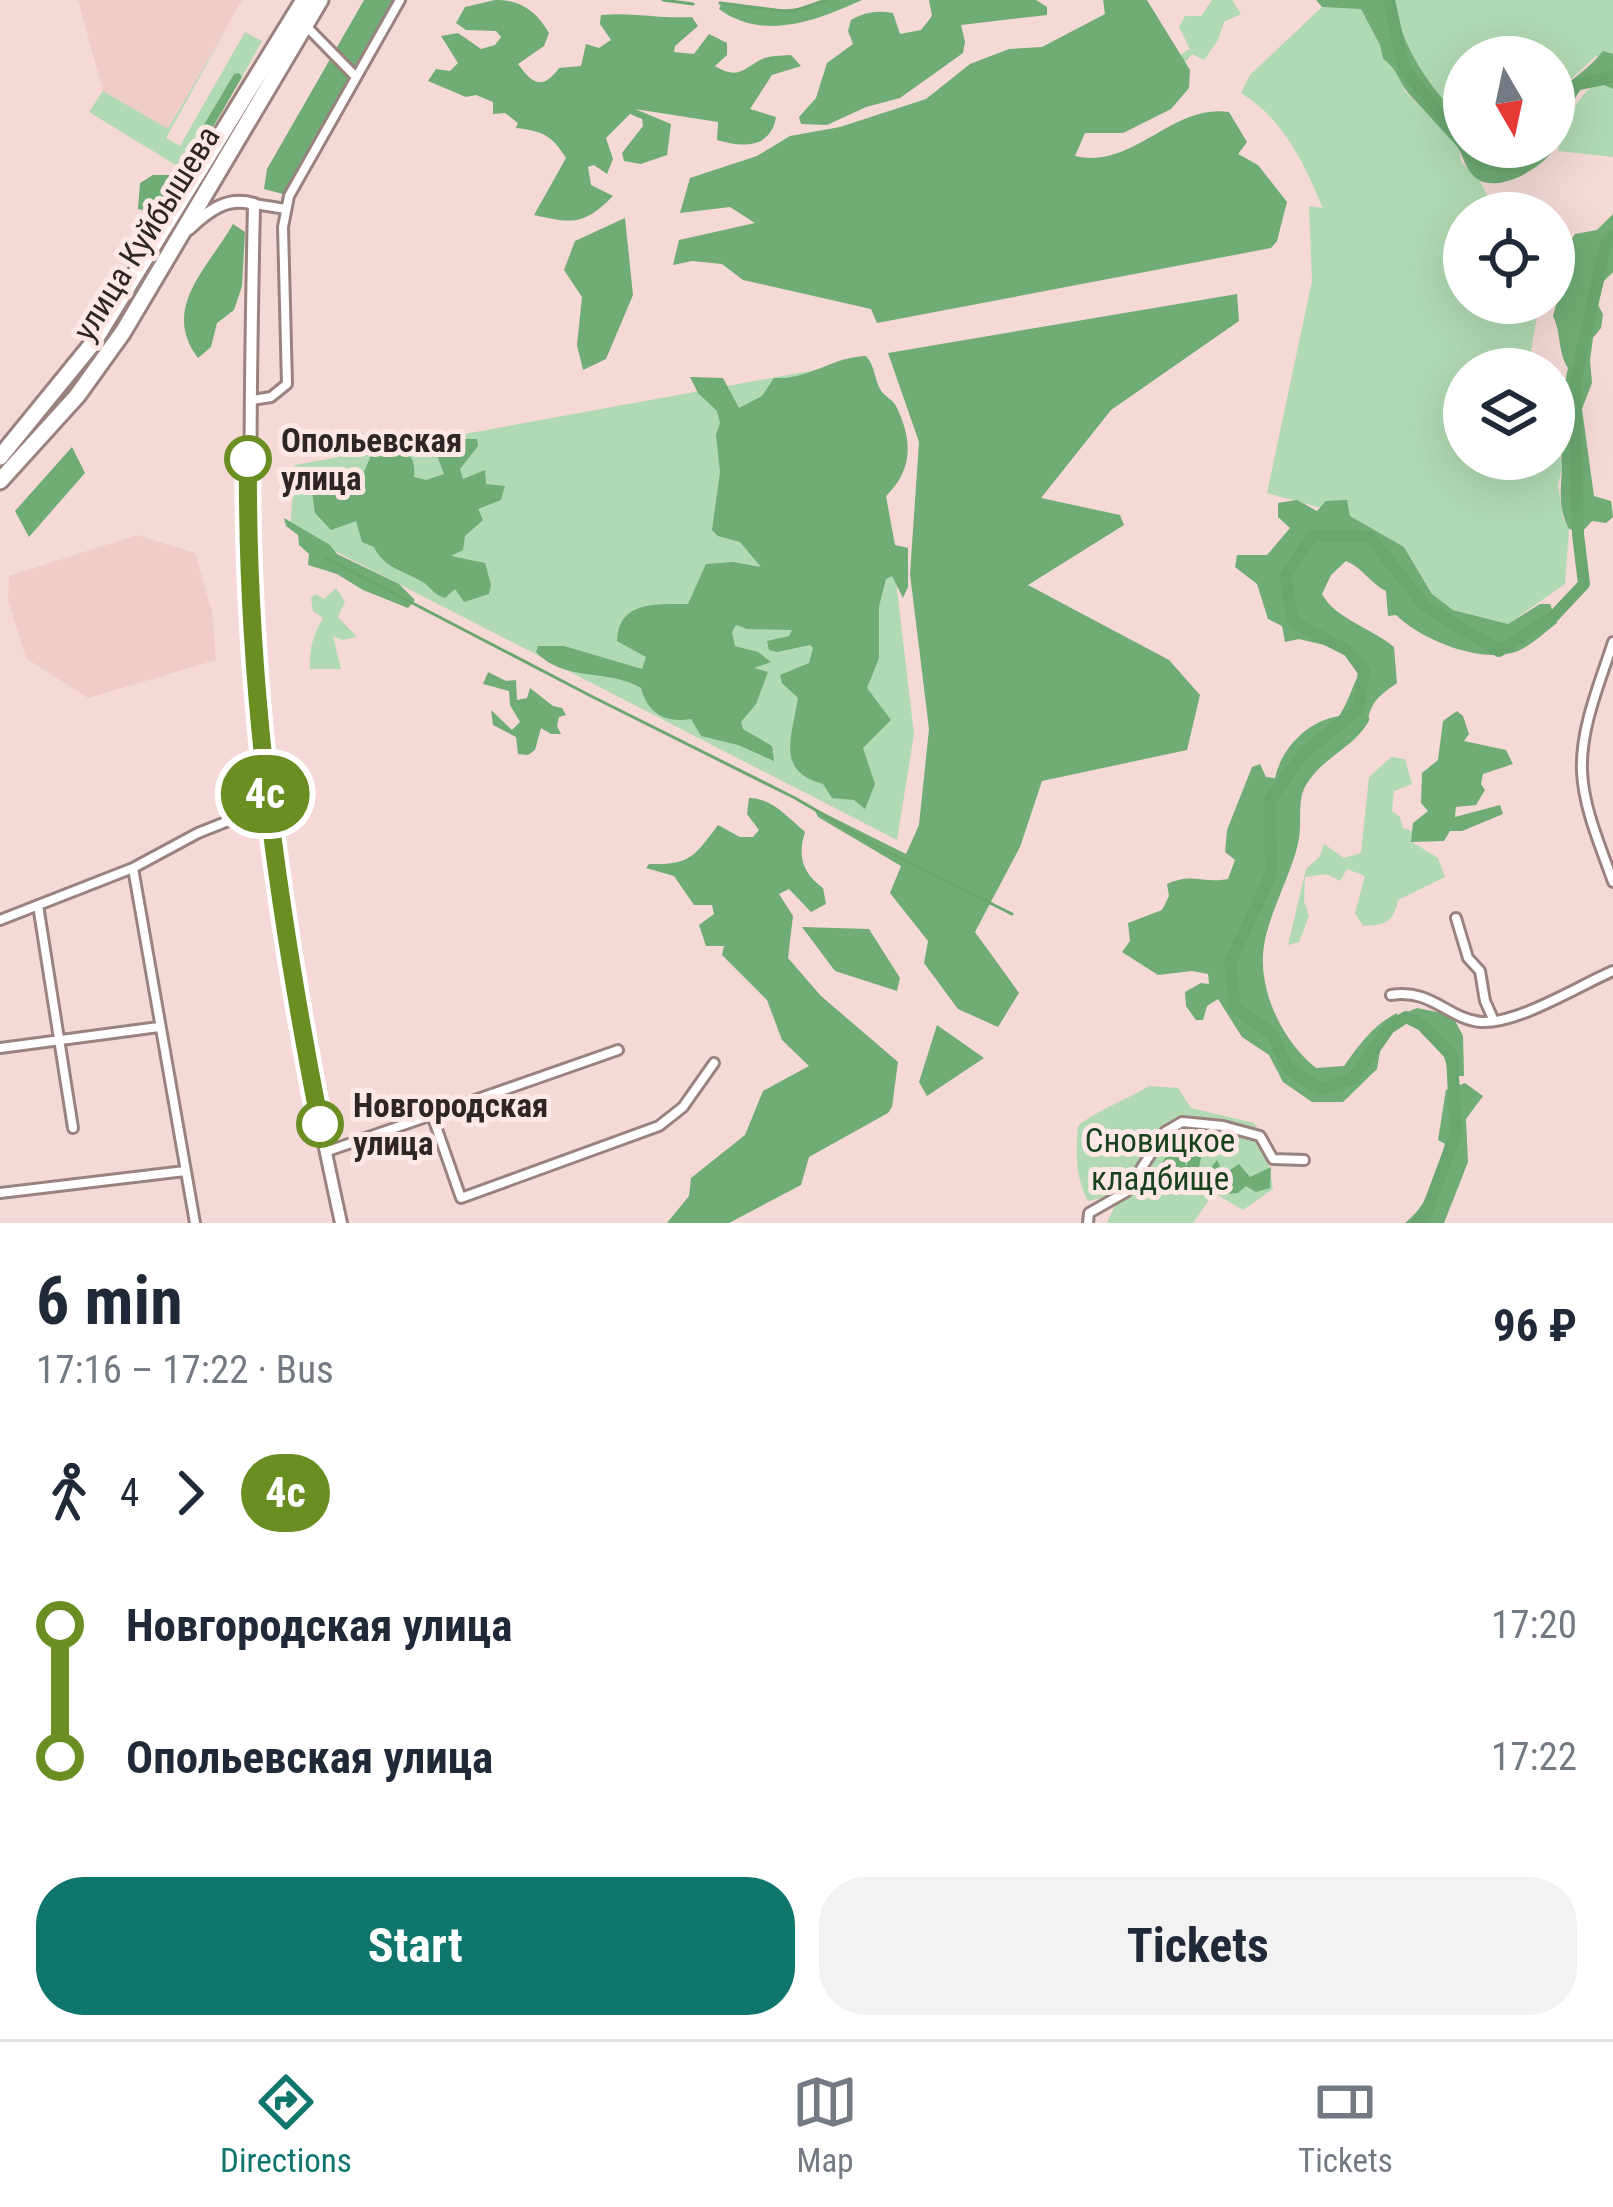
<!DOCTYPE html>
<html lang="en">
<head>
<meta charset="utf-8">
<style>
	:root { --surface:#fff; --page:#f2f2f3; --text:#1f2937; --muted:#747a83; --line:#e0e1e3; --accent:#0f766e }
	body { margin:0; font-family:"Roboto Condensed",sans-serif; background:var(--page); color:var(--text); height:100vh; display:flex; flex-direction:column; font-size:45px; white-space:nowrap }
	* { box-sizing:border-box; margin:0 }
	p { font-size:39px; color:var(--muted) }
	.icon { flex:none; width:66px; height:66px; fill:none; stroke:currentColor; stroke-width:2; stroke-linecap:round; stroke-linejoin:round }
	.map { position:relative; height:1223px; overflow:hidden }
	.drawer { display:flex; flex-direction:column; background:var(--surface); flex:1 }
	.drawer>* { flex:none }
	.badge { padding:0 24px; border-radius:39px; font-size:42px; line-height:78px }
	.needle { width:78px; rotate:171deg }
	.controls { position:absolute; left:1443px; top:36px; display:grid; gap:24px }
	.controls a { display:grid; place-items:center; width:132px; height:132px; border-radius:50%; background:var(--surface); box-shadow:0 12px 48px #0002; font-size:60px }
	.map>.badge { position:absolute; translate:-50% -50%; box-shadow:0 0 0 6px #fff }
	.legs { display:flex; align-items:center; gap:18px; height:132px; padding:0 36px; font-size:39px }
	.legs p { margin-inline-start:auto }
	.overview { display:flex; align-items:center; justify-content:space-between; height:204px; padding:0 36px }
	h1 { font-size:66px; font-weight:700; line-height:90px }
	.primary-button { display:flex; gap:24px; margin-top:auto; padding:24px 36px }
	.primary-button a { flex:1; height:138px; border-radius:48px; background:var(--accent); color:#fff; font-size:48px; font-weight:700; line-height:138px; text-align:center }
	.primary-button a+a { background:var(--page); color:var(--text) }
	ul { padding:0 36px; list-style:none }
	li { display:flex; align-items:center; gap:42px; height:132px; font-size:45px }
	li i { display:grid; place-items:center; width:18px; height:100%; margin:0 15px; background:currentColor }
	li i::after { content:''; width:30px; height:30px; margin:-15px; border:9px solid; border-radius:50%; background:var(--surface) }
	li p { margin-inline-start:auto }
	li:first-child i { background:linear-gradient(#0000 50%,currentColor 0) }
	li:last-child i { background:linear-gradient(currentColor 50%,#0000 0) }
	.dock { display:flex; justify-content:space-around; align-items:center; height:168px; border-top:3px solid var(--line); background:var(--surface); font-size:33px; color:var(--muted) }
	.dock a { display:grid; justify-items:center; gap:6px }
	.dock .current { color:var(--accent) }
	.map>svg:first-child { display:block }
</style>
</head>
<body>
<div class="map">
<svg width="1613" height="1223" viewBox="0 0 1613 1223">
	<rect width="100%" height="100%" fill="#f4d9d6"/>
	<path fill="#efccc8" d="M78,0H242L168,129L103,91Z
		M137,535L195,553L212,612L216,660L88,698L26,658L8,600L9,576Z"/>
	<path fill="#b1d9b3" d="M1212,0H1232L1241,14L1224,22L1218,40L1204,60L1192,54L1185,62L1178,56L1190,49L1179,27L1185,16H1201Z
		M1393,0H1613V61L1596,56L1554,95V57H1464V122C1429,87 1403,49 1393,0Z
		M1322,7L1361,8L1380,45L1383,59L1395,68L1406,92L1458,145L1461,162L1480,181L1496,213H1464V303H1535L1538,310L1528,369H1464V459H1554V454L1564,460L1558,485L1563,518L1569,529L1565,584L1508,624L1453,610L1433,595L1404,547L1350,516L1267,493L1312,281L1309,206L1323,208C1304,164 1284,119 1241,93L1250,75Z
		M225,31L166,138L180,146L245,32L262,41L242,77L234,74L179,167L89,112L103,91L168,129Z
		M1599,82L1613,89V157L1558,151C1562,127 1577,94 1599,82Z
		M870,360L914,734L897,840L290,528L295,465Z
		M336,588L345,602L338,617L357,637L342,640L333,636L341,669H310C309,649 313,635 323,618L313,611L311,598L315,594L324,599Z
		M1391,757L1405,759L1412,784L1394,791L1392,811L1400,817L1403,828L1412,831V842L1438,858L1445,877L1398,900C1393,923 1386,925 1363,926L1355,913L1365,876L1347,869L1340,881L1326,874L1305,877L1304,901L1309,916L1299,942L1288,945L1306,869L1320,856L1324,844L1344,858L1361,853L1369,777Z
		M1149,1086L1178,1088L1191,1108L1254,1123L1264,1138L1273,1189L1243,1210L1214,1193L1193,1223H1107L1117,1201L1114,1195L1088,1201C1075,1177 1076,1153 1078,1126C1100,1108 1125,1101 1149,1086Z"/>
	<path fill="#70ac75" d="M364,0H399L283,194L264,189L267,169Z
		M495,0C521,0 536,11 549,33L544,46L518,64C533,85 543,90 559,68L581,66L586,44L599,48L611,40L600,24L601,15C632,12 660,19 692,17L698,26L675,46L674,52L694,54L709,34L727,43V55L715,66C737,79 741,71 760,60C770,55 780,56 791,55L801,66L772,75L750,109L776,117C771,148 743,148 717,140L718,122L635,109L671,124L667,155L641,164L624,161L622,153L643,126L642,119L630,114L606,138L613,159L607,174L594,165L588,167L591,185L613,196C584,225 574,224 534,215L566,158C552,135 542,131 516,128L518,123L505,113L493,114V102L476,95L466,97L428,81L436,69L450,71L458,63L441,36L458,33L481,49L495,45L501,37L496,31L466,30L456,23L465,7Z
		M822,0H862C818,20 763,42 719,9L722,2C754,6 792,17 822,0Z
		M929,0H1036L1047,7V15L961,25L965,42L963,53L900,98L866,107L827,125L801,124L799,117L816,98L827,63L853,44L848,31L851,20C864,12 877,10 893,13L900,34L921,30L932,16Z
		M1103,0H1147L1190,70L1189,88L1171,109L1123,133H1085L1075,156C1132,170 1173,103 1229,112L1247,142L1238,154L1258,165L1287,202L1277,241L1271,248L877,323L871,309L743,280L722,264L692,261L673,265L679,240L755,223L730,207L680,213L690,178L757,156L790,136L840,127L926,99L970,64L1009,49L1042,47L1105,14Z
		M1316,0H1393C1403,49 1429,87 1464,122V147L1527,154L1532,147H1554V95C1572,78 1587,71 1603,51L1613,54V89L1588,78C1582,90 1574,97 1567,108C1559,119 1561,132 1557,143C1549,165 1501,193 1479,180C1464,171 1464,153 1454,143C1439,127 1425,111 1410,95C1399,83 1398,69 1383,59L1380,45L1361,9L1322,7Z
		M239,73L242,77L162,215L138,209L140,183L153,175H174L234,74Z
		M1613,214V272L1604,281L1598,305L1603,314L1601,328L1593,338L1590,360L1592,383L1582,409L1594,496L1611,501L1613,517L1606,523L1592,521L1582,532L1569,529C1552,498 1568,474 1559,444C1570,421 1561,393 1568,368C1557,350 1562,335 1553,316L1560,290L1558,259L1575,234L1597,230Z
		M625,218L633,295L606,359L583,370L577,345L582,297L564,270L575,241Z
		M233,224L245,232L242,286L234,310L217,323L211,347L198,358C160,308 209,267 233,224Z
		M1237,294L1239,321L1111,410L1041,498L1120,515L1124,525L1028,585L1169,660L1200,695L1187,750L1042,781L1020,847L975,932L1019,993L998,1027L958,1009L924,963L928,941L890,893L901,866L818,817L814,808L906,854L919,825L929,729L910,574L919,442L888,353Z
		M866,356C876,367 874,381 882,392C886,397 893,400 896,406C913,440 913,470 886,496L895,545L908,548V587L903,598L892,576L886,579L879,606V658L867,688L891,720L863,748L875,784L865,809L854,800L832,798L823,784C775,771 792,737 798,698L782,683L780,675L809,663L813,648L810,645L777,652L769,650L767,641L789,636L792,630L747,629L736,625L732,632L735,646L758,652L771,662L754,668L768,672L756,704L741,722L743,729L772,746L774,761L738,745L701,736L691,719C665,723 648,714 641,688C608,668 565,683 536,652L538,646H564L642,669L646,657L617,641C618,600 658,604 688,604L706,564L733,562L761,567L740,542L718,536L712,530L720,472L716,435L720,423L717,411L698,393L690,377L723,378L739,408L762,396L774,378C810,380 831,357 866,356Z
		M464,439H477L478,446L460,469L463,479L485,470L486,484L505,486L501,500L478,509L483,520L465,536L463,550L451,556L485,563L491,585L489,594L464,602L455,589L445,598C432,594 432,587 421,581C403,571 383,567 374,547L362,542L356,521L331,530L315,513L309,472L363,474L374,449C399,445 417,449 414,477L426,480L444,474L435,450Z
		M72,447L85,473L29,537L15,511Z
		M1297,500L1317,511L1326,501L1347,500L1350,516L1404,547L1432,594L1453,610L1508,624L1540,604H1550L1557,623C1545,632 1532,645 1518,651C1482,665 1422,640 1396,615L1388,616L1386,591C1370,583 1363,568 1346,561L1331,575L1322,594C1334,618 1373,629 1394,647L1397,683C1387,690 1376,697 1371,709C1365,723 1374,714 1365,727C1350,749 1321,759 1306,785C1297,799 1302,822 1299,839C1292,874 1270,910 1264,945C1257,990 1283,1042 1316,1068L1344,1066C1360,1044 1373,1025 1397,1013L1399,1018L1384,1027L1377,1069L1343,1102H1312L1283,1082L1269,1055L1242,1037L1218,999L1207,1006L1203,1020H1196L1186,1006L1185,992L1201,983L1209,984L1208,974L1192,971L1158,975L1122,952L1130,941L1128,923L1162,910L1169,896L1167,884C1193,872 1203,884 1228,879L1235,860L1225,852L1227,830L1252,767L1260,764L1266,777L1275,778C1282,747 1308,721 1339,716C1349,701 1351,689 1359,674L1364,672L1349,651L1299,639L1285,642L1282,626L1268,619L1257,584L1235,567L1237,555H1267L1290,528L1278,517V503Z
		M284,518L330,545L337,554L399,584L415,600L408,608L363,590L337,574L308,565L309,554L299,545L298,535L286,526Z
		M488,672L506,681L516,680L517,700L527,698L530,688L553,706L562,708L566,715L559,717L557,726L561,734H551L541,728L535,750L528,755L518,754L516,737L493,725L491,710L512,730L520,722L510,705L509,691L483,684Z
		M1457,711L1463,716L1469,734L1464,741L1506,750L1513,764L1483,774L1481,784L1485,790L1476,805L1456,807L1455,817L1500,805L1503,814L1462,831H1450L1444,841L1411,842L1413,823L1428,811L1421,803L1422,773L1438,760L1443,721Z
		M749,798C772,798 787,817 805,832C797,857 803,873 823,888L826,904L811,912L789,889L779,894L793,916L788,958L821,996L898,1062L892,1107L888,1113L809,1157L801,1185L729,1223H667L689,1196L691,1178L745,1135L763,1091L809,1066L782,1040L767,1000L722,955L724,946H706L699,925L714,914L712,905H694L674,876L646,868L649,864C690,865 694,857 718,825L740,837H753L759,830L747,814Z
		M802,927L869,929L900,978L897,991L835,971Z
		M1417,1008L1452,1015L1463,1036L1464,1076H1450L1444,1057L1405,1013Z
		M937,1025L984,1058L927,1096L919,1082Z
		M1465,1083L1483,1096L1466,1119L1468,1162L1444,1223H1405C1431,1202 1435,1176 1445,1144L1438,1140L1446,1090Z
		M1194,1148L1202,1154L1199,1167L1206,1174L1217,1160L1224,1174L1239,1164L1250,1177L1271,1167L1270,1188L1256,1192L1246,1186L1238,1193L1226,1194L1225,1185L1211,1189L1192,1178L1169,1172L1173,1163H1162L1167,1155L1177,1151L1187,1166L1188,1151Z"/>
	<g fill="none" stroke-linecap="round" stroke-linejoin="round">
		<path stroke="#6aa66f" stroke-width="3" d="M663,0L693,4
			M720,3L791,12L826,0
			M326,558L589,695L795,798L884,850L1012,914"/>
		<path stroke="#6aa66f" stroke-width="12" d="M1389,0L1404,69L1464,145
			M1554,127L1575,85L1613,77
			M1465,147L1477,162L1522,168L1540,147
			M1417,1223L1426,1213L1456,1133L1452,1056L1422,1025L1406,1017L1389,1028L1354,1078L1321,1089L1289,1070L1272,1034L1235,1008L1230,963L1271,874L1270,800L1302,755L1358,709L1364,672L1349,651L1294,623L1285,577L1313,535L1370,537L1425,606L1499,651L1553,617L1584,584L1578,534L1575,383L1605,247L1613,235"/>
		<defs>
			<path id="street" d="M307,27L356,77
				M254,204L286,209
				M252,400L271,397L287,384L283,227L289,196L400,0
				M1613,642C1600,683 1580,728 1582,772C1584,810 1601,847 1613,882
				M133,868L195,1223
				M38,905L73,1128
				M1456,918L1468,958L1480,971L1485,1001L1494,1021
				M0,920L133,868L198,833L266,806
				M1391,995C1431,988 1448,1019 1481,1022C1518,1024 1578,986 1613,971
				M0,1048L159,1027
				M432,1115L618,1050
				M325,1152L432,1115L461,1198L659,1126L683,1107L714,1063
				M0,1193L185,1171
				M1088,1223L1089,1213L1126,1192L1165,1132L1182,1122L1223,1126L1260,1136L1273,1159L1304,1160"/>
			<path id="secondary" d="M189,229C208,211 227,196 254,204C250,404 245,603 266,803C281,944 311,1084 341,1223"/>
			<path id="highway" d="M0,457L93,343L304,0
				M0,481L77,396L123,332L320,0"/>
		</defs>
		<use href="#street" stroke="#9a827f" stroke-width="14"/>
		<use href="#secondary" stroke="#9a827f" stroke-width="16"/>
		<use href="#highway" stroke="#9a827f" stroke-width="21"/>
		<use href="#street" stroke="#fff" stroke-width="8"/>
		<use href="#secondary" stroke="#fff" stroke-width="10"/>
		<use href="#highway" stroke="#fff" stroke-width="15"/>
	</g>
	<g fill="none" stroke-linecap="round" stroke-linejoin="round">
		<defs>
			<path id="line-1" d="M248,459C246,683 277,905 320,1124"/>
		</defs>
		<use href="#line-1" stroke="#fff" stroke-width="27"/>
		<use href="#line-1" stroke="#6b8e23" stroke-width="18"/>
	</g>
	<g fill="#fff" stroke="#6b8e23" stroke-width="6">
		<circle cx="248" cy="459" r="21"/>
		<circle cx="320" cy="1124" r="21"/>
	</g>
	<g text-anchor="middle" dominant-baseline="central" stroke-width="10" stroke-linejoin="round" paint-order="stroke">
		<g font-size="33" fill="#2f2524" stroke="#fee8e5">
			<text transform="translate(146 233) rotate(-58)">улица Куйбышева</text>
		</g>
		<g font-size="33" font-weight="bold" fill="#2f2524" stroke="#fee8e5" text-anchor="start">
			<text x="281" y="440">Опольевская<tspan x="281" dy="38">улица</tspan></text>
			<text x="353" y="1105">Новгородская<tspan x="353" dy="38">улица</tspan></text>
		</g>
		<g font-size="33" fill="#17421d" stroke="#fee8e5">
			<text x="1160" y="1140">Сновицкое<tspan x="1160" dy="38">кладбище</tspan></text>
		</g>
	</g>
</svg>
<div class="controls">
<a><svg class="needle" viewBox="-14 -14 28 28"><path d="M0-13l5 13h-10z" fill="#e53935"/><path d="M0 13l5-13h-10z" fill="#747a83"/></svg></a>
<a><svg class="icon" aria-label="locate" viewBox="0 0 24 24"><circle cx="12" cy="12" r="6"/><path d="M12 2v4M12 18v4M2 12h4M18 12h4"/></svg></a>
<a><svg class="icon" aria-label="layers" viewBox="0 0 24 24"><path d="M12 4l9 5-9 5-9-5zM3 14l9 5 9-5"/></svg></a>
</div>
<b class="badge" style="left:265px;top:794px;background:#6b8e23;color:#fff">4с</b>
</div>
<section class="drawer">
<div class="overview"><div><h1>6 min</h1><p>17:16 – 17:22 · Bus</p></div><b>96 ₽</b></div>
<div class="legs"><svg class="icon" aria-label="walk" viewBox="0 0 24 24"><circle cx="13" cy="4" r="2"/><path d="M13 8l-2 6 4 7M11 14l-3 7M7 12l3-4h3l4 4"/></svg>4<svg class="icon" aria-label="forward" viewBox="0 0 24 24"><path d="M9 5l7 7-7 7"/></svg><b class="badge" style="background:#6b8e23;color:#fff">4с</b></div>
<ul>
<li><i style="color:#6b8e23"></i><b>Новгородская улица</b><p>17:20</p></li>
<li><i style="color:#6b8e23"></i><b>Опольевская улица</b><p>17:22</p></li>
</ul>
<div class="primary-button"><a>Start</a><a>Tickets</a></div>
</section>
<nav class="dock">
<a class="current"><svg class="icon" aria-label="directions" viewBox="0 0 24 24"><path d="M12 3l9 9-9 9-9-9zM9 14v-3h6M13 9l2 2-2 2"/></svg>Directions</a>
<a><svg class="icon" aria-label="map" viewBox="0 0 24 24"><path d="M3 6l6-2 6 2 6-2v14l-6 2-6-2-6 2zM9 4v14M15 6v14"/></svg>Map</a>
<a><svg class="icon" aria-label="tickets" viewBox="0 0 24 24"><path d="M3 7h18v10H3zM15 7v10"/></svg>Tickets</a>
</nav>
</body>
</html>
